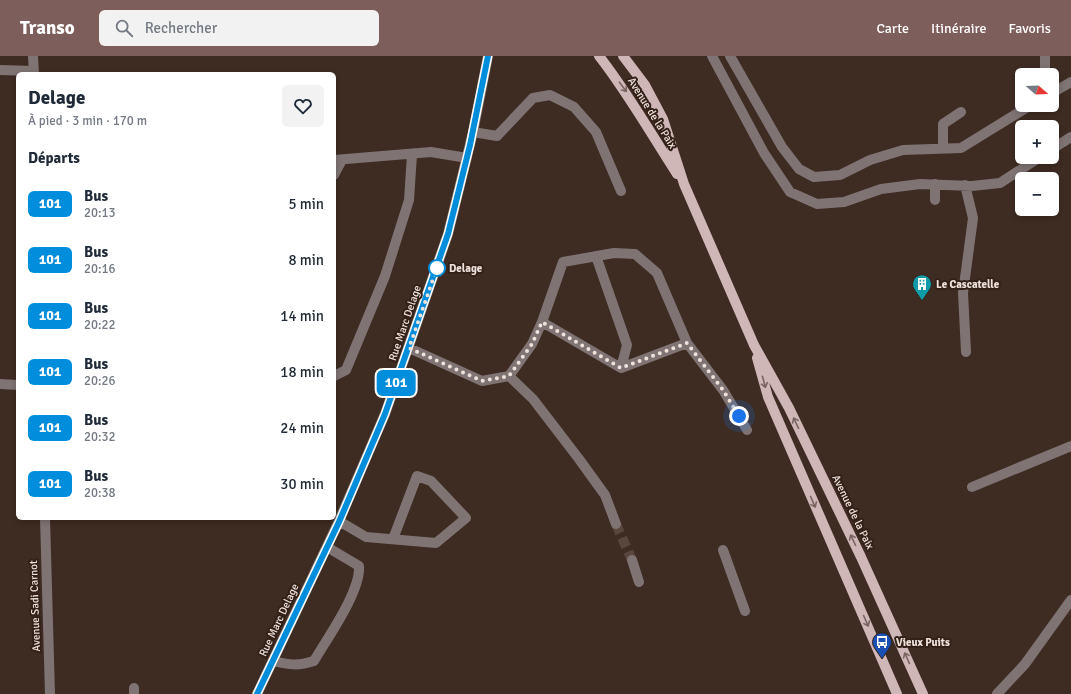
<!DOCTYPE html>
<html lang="fr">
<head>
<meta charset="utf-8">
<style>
	:root { --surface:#fff; --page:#f2f2f3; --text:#1f2937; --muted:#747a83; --accent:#7e5e5a }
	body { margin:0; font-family:Signika,sans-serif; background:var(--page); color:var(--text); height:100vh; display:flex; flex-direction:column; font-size:15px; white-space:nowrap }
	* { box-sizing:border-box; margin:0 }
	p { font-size:13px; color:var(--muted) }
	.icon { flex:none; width:22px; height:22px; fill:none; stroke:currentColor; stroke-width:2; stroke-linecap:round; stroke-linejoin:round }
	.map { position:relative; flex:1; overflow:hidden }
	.drawer { position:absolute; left:16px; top:16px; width:320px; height:448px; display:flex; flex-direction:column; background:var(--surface); border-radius:6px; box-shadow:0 2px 6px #0003 }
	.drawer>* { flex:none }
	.badge { padding:0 8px; border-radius:6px; font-size:14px; line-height:26px }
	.needle { width:26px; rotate:109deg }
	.controls { position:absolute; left:1015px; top:12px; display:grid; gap:8px }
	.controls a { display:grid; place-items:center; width:44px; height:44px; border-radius:6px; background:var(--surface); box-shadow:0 2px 6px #0003; font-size:20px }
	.you { position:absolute; width:20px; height:20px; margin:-10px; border:3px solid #fff; border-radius:50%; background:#1a73e8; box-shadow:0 0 0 6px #1a73e833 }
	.map>.badge { position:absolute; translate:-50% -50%; box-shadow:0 0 0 2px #fff }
	h2 { padding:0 12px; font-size:15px; line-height:36px }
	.round { display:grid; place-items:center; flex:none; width:42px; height:42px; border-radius:6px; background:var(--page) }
	.overview { display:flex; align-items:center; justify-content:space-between; height:68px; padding:0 12px }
	h1 { font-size:19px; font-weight:800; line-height:30px }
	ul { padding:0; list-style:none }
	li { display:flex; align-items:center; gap:12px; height:56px; padding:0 12px }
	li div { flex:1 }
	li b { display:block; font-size:15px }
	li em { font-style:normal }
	li .badge { min-width:44px; font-weight:700; text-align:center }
	header { display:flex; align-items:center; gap:24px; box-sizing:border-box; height:56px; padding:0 20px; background:var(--accent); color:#fff }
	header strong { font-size:19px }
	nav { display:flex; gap:22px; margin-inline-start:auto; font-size:14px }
	.search { width:280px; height:36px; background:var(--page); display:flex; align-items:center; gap:10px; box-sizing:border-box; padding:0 14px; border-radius:6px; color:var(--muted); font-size:15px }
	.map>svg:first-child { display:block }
</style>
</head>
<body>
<header>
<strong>Transo</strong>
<div class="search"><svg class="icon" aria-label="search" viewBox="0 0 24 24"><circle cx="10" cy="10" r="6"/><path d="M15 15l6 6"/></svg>Rechercher</div>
<nav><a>Carte</a><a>Itinéraire</a><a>Favoris</a></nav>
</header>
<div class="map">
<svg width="1071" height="638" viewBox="0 0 1071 638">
	<rect width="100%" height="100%" fill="#3e2b21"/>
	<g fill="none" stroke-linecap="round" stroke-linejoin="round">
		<path stroke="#59463d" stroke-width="10" stroke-dasharray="10 5" stroke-linecap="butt" d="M616,468L632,504"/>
		<path stroke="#7f7374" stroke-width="10" d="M33,0L34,18
			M712,0L764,97L790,136L817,148L844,146L881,133L920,128L972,130L1000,127L1040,101
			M730,0L782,91L799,113L814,121L840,119L870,104L903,94L961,92L1031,49
			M1045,0V19
			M0,14L33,15
			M1052,37L1071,26
			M473,76L497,80L533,42L550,39L574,51L596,76L621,135
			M943,93V68L961,56
			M1052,93L1071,81
			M334,104L431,96L467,102
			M334,119L342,104
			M935,128V144
			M965,129L973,162L963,237L966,296
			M596,200L627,289L621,312
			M542,266L563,206L614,197L635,198L657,217L687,287
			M409,292L482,325L509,320L532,288L542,266L621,312L687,287L723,334L747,374
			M334,320L346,314L385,220L409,144L412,99
			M509,320L533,343L579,403L605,439L616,468
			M0,328L18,329
			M972,431L1071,390
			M45,462L50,638
			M339,465L366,481L436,487L466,462L431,425L417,420L393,483
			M723,494L745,555
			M632,504L639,526
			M273,605C289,609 299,610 314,605C328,581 361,535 359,510L327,491
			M134,632V638
			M257,638L339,465L385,358L448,178L473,76L488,0
			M997,638L1025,608L1071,544"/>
		<path stroke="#cfb7b8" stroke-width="10" d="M599,0C628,37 651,78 677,118
			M623,0L645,29L663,63L684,128L754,289L789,352L861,501L923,638
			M757,302L768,341L897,638"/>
	</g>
	<defs><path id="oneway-shaft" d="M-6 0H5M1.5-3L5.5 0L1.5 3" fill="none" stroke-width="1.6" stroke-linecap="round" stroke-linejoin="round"/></defs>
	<g stroke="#796460">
		<use href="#oneway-shaft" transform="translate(623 31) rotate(53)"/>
		<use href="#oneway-shaft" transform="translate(764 326) rotate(75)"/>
		<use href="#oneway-shaft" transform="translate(796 367) rotate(-115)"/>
		<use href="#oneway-shaft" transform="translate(813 446) rotate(66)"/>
		<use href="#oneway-shaft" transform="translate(853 484) rotate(-116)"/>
		<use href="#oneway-shaft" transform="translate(866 565) rotate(66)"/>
		<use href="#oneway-shaft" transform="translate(907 602) rotate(-114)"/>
	</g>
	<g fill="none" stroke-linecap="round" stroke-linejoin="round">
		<defs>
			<path id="line" d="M257,638L339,466L385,358L448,178L470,89L488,0"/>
		</defs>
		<use href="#line" stroke="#fff" stroke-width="9"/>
		<use href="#line" stroke="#008ddb" stroke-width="6"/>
		<path stroke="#efe2dc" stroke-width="4" stroke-dasharray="0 7.2" d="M437,212L409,292L482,325L509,320L532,288L542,266L621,312L687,287L723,334L739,360"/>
	</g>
	<defs>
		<symbol id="building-pin" viewBox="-11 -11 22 30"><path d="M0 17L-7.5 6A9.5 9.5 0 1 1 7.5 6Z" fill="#0f9aa8" stroke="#332118"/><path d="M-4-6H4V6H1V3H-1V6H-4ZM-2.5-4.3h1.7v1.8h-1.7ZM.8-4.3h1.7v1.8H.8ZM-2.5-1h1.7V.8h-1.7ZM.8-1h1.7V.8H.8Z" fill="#fff"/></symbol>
		<symbol id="bus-pin" viewBox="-11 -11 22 30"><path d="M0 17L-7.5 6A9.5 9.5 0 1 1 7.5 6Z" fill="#1a4fb4" stroke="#332118"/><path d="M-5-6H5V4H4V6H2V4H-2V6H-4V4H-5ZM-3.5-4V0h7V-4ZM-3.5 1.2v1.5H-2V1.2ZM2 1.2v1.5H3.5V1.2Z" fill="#fff"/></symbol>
	</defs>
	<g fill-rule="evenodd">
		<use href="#building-pin" x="911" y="217" width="22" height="30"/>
		<use href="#bus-pin" x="871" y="575" width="22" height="30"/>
	</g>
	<circle fill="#fff" stroke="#008ddb" stroke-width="2" cx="437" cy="212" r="8"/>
	<g text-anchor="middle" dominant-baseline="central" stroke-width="4" stroke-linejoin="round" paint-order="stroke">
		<g font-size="11" fill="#efe2dc" stroke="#332118">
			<text transform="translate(652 57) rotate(58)">Avenue de la Paix</text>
			<text transform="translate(405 267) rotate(-71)">Rue Marc Delage</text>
			<text transform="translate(853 456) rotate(64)">Avenue de la Paix</text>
			<text transform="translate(35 550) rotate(-92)">Avenue Sadi Carnot</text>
			<text transform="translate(279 564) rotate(-65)">Rue Marc Delage</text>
		</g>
		<g font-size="11" font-weight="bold" fill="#efe2dc" stroke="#332118" text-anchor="start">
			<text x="449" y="212">Delage</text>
		</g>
		<g font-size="11" font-weight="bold" fill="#efe2dc" stroke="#332118" text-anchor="start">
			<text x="936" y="228">Le Cascatelle</text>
			<text x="896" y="586">Vieux Puits</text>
		</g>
	</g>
</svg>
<div class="controls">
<a><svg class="needle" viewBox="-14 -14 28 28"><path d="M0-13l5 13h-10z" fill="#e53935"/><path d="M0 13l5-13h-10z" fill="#747a83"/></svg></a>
<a>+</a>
<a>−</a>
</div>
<div class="you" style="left:739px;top:360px"></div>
<b class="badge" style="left:396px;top:327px;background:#008ddb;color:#fff">101</b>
<section class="drawer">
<div class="overview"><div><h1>Delage</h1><p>À pied · 3 min · 170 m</p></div><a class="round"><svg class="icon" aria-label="heart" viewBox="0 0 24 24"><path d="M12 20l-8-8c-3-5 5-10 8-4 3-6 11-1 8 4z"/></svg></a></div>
<h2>Départs</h2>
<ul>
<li><span class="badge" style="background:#008ddb;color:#fff">101</span><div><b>Bus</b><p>20:13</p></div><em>5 min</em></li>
<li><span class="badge" style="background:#008ddb;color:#fff">101</span><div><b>Bus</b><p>20:16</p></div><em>8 min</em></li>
<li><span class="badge" style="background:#008ddb;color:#fff">101</span><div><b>Bus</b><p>20:22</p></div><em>14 min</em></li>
<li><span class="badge" style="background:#008ddb;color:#fff">101</span><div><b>Bus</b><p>20:26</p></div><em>18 min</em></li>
<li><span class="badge" style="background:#008ddb;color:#fff">101</span><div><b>Bus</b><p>20:32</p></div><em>24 min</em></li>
<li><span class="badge" style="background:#008ddb;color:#fff">101</span><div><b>Bus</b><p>20:38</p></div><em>30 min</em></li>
</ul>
</section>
</div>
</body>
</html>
